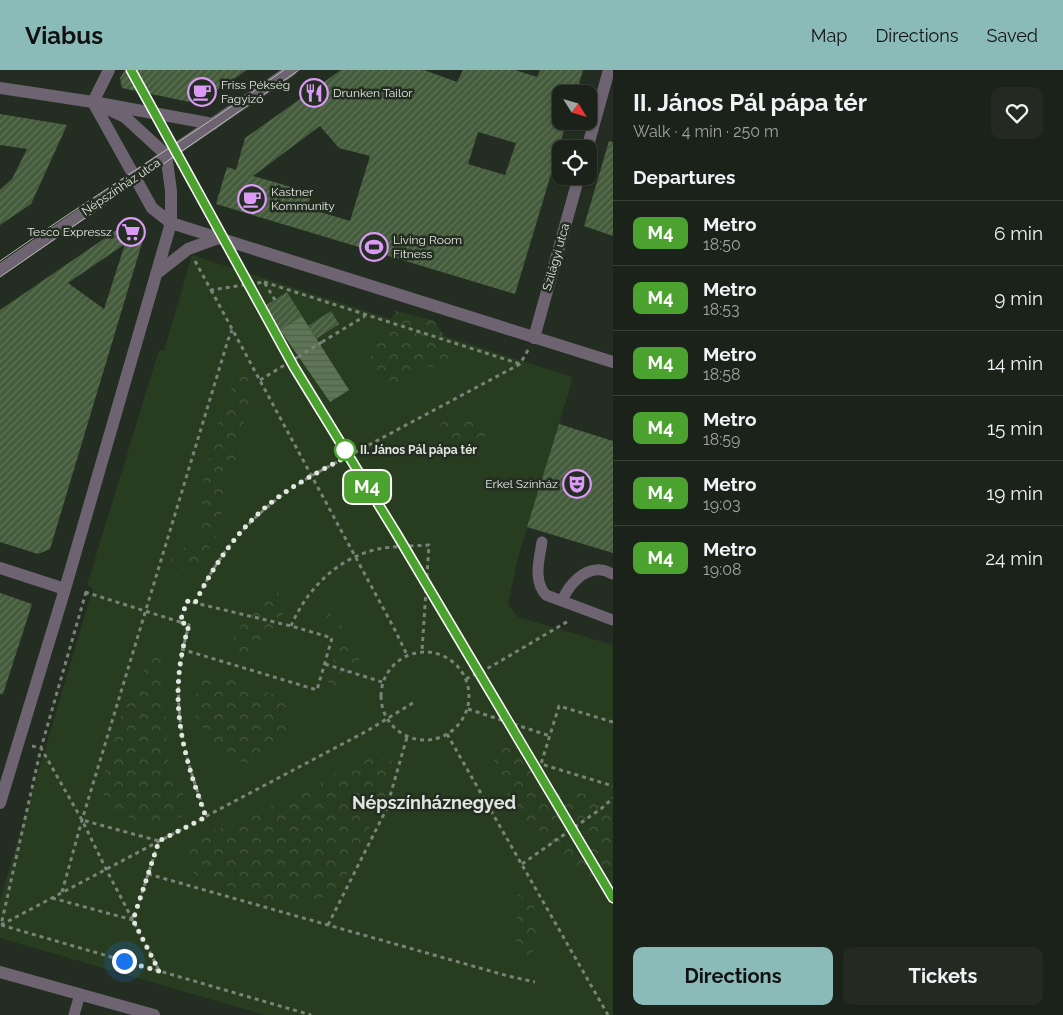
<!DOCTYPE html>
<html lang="en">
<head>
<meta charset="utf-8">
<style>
	:root { --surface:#1b2219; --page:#242a22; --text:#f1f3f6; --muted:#a0a4a2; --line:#393f38; --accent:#8bbbb9 }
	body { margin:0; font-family:Raleway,sans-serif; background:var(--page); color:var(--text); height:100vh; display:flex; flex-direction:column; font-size:19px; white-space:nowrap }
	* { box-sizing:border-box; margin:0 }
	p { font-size:16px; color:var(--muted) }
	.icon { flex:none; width:28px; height:28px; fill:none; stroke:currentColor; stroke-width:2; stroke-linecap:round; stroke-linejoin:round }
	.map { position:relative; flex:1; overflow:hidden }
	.sheet { display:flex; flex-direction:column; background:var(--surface); width:450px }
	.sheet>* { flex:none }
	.badge { padding:0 10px; border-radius:8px; font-size:18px; line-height:32px }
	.needle { width:32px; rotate:127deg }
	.tools { position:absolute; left:552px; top:15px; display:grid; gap:10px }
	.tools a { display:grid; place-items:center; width:45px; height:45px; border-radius:10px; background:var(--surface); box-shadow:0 1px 4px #0004,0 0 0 1px var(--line); font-size:25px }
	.you { position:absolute; width:25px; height:25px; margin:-12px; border:4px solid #fff; border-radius:50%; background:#1a73e8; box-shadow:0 0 0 8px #1a73e833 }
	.map>.badge { position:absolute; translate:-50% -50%; box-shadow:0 0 0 2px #fff }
	h2 { padding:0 20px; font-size:19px; line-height:45px }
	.round { display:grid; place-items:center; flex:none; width:52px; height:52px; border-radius:10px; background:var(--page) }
	.summary { display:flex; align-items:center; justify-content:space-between; height:85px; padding:0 20px }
	h1 { font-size:24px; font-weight:700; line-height:38px }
	.primary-button { display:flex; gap:10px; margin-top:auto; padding:10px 20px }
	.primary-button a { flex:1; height:58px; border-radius:10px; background:var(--accent); color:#111; font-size:20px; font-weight:700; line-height:58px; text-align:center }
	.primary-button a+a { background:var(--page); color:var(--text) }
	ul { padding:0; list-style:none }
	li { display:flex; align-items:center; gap:15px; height:65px; padding:0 20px; border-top:1px solid var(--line) }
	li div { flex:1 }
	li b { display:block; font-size:19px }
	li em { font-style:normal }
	li .badge { min-width:55px; font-weight:700; text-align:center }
	header { display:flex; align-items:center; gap:30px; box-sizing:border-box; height:70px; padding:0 25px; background:var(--accent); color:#111 }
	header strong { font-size:24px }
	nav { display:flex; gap:28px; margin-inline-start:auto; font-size:18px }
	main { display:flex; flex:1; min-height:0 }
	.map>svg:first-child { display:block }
</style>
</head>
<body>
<header>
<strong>Viabus</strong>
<nav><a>Map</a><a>Directions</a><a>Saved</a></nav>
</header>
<main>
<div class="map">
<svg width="613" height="945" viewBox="0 0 613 945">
	<defs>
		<pattern id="forest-crowns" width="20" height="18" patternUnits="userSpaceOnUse" patternTransform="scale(1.25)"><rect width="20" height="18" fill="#283c20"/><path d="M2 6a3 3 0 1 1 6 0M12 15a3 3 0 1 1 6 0" fill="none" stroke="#475840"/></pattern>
		<pattern id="water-rules" width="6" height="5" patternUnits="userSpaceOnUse" patternTransform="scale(1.25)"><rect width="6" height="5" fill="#5e7655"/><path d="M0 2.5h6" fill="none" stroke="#515e4c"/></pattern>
		<pattern id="building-hatch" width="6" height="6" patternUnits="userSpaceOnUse" patternTransform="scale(1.25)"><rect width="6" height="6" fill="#455c3c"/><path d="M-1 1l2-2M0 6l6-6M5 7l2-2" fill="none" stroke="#607358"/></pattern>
	</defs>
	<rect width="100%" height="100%" fill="#242d21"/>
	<path fill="#283c20" d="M192,185L572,307L570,318L518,488L508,534L518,547L613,575V945H265L0,868V830L93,518L87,515L159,280L164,281Z"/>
	<path fill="url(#forest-crowns)" d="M396,241L434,251L455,281L445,297H431L422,298L400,322L381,318L370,302L372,280Z
		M249,304L253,315L241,365L239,396L224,413V428L219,461L203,491L187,500L173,496L171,487L198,469L206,445L199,426L222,343L236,306Z
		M461,347L486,350L485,367L457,377L441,370L437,359L445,349Z
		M274,519L283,527L285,541L252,590L238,584L233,568L259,530Z
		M320,543H329L337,549L359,580V592L345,619L331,621L326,604L339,579V568C330,561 318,556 320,543Z
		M158,584C165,591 165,596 164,606L168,692L188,735L187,744L160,756L143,754L107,736L101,716L121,647L148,592Z
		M212,604L233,609L274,625L289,638V654L283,675L264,691L243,693L212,672L196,647L197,611Z
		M497,674C520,679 530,695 550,707C570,719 592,728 613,738V820C590,808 564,795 545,777C522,756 508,724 493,697Z
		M372,680L384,683L393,693L388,722L337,823L304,832H268L218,812L195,805L186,790L197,768L259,742L321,713Z
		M518,824L533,834L540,854L538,874L527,891H520L516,874Z"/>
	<path fill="url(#water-rules)" d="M302,246L349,320L330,332L280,260Z"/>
	<path fill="url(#building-hatch)" fill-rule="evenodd" d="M125,0H247L211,24L190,32L122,18L120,8Z
		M341,0H424L457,12L463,0H515L537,7L540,0H583L576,24H561V51H567L515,224L216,134L227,97L236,100L245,68ZM320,56L339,78L370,86L350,151L307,138L312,123L253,106ZM478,62L516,73L505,105L468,94Z
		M0,44L67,55L31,134L0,155V120L12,109L27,79L0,75Z
		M609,71L613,72V166L584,156Z
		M130,151L145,163L50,479L38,484L0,472V240ZM125,174L104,239L68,213Z
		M287,222L302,246L280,260L263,237Z
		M331,241L339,254L316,269L308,256Z
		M559,354L613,371V483L527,457Z
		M0,523L32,534L3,624H0Z"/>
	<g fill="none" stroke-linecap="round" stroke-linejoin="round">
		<path stroke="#7b8379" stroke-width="3" stroke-dasharray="4 4" stroke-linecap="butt" d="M195,191L211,220L264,212L275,230
			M264,212L520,294
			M211,220L395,560L407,585
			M322,272L365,246
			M260,310L298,287
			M85,522L180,552
			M86,522L41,678L1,855L311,945
			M195,533C224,473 255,441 311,406L520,294L528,280
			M291,556C307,519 337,488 378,479C394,476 413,476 429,475L422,581
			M181,579L317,620L332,568L291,556L187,531L180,552L189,555C168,626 181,680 207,747
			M381 626a44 44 0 1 1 88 0a44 44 0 1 1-88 0Z
			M325,594L382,612
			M466,609L492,596L570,550
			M468,639L550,666
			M613,652L559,636L541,694L613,716
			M447,664L608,945
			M32,676L41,678L82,750L106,799L159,900
			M522,794L602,738L613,728
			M148,804L508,906L535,912
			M62,822L82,750L228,270L232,260
			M52,828L133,850L159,771L82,750
			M1,855L367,661L416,631
			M328,855L386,740L407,667"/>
		<path stroke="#6d6371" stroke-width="11" d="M542,472C539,490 533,511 546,525L613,550
			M562,531C568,516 583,498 601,500C605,500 610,503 613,504
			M74,945L80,924"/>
		<path stroke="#6d6371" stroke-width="12" d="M0,18L93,32L213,54
			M93,32L152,138L171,153L613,292
			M93,32L109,0
			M587,79L609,0
			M156,204L188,179L218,168
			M534,268L579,106
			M0,498L65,519
			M0,733L65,519L171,153V121L167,91L163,82L125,47L93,32
			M0,902L154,945"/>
		<path stroke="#6d6371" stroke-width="12" d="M0,200L291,0"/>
		<path stroke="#b6bdb4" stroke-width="1" d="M0,191C93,126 191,66 284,0
			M0,207L299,0"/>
		<path stroke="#7b8379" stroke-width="3" stroke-dasharray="4 4" stroke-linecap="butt" d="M298,287L322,272"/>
	</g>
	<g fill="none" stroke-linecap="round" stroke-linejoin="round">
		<defs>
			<path id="line" d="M131,0L294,297L396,463L613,828"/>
		</defs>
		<use href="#line" stroke="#fff" stroke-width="11"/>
		<use href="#line" stroke="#4ca22f" stroke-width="8"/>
		<path stroke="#e1e7df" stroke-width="5" stroke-dasharray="0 9" d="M124,891L159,901L133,850L159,771L206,747C181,679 167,627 189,555L180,552L187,531L195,533C215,492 243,452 281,425C301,411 322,400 344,388L345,380"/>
	</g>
	<defs>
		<symbol id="cafe-ring" viewBox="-11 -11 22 22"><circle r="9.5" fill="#242d21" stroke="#db9af6" stroke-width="1.5"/><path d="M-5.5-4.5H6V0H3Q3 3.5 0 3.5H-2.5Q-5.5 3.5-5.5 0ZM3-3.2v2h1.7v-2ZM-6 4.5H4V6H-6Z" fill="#db9af6"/></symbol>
		<symbol id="restaurant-ring" viewBox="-11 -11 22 22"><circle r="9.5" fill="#242d21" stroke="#db9af6" stroke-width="1.5"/><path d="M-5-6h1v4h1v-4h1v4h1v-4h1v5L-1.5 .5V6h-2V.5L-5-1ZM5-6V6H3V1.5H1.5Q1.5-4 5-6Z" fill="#db9af6"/></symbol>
		<symbol id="supermarket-ring" viewBox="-11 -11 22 22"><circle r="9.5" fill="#242d21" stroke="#db9af6" stroke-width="1.5"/><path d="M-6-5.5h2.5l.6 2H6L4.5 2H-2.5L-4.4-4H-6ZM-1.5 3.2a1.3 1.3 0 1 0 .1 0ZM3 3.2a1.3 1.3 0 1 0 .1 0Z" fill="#db9af6"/></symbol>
		<symbol id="stadium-ring" viewBox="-11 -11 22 22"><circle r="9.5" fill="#242d21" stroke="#db9af6" stroke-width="1.5"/><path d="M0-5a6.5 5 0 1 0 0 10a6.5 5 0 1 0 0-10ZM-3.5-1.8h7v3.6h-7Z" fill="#db9af6"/></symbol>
		<symbol id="theatre-ring" viewBox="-11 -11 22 22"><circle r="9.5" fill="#242d21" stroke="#db9af6" stroke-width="1.5"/><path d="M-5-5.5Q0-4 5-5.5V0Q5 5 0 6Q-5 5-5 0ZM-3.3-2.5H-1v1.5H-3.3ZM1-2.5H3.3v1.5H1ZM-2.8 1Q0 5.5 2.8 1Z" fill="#db9af6"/></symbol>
	</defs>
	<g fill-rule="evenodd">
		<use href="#cafe-ring" x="186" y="6" width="32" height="32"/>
		<use href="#restaurant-ring" x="298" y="7" width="32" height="32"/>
		<use href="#cafe-ring" x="236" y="113" width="32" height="32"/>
		<use href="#supermarket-ring" x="115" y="146" width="32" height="32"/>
		<use href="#stadium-ring" x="358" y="161" width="32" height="32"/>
		<use href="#theatre-ring" x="561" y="398" width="32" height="32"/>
	</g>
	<circle fill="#fff" stroke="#4ca22f" stroke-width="2.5" cx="345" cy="380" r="10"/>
	<g text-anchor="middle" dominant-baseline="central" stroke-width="5" stroke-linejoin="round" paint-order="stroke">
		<g font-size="12" fill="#e1e7df" stroke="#242d21" text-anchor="start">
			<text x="221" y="15">Friss Pékség<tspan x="221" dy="14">Fagyizó</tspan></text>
			<text x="333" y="23">Drunken Tailor</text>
			<text x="271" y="122">Kastner<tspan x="271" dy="14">Kommunity</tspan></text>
			<text x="112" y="162" text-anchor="end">Tesco Expressz</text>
			<text x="393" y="170">Living Room<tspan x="393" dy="14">Fitness</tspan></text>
			<text x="558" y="414" text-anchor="end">Erkel Színház</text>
		</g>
		<g font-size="12" fill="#e1e7df" stroke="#242d21">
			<text transform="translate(121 117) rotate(-34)">Népszínház utca</text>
			<text transform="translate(556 187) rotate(-74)">Szilágyi utca</text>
		</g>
		<g font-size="12" font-weight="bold" fill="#e1e7df" stroke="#242d21" text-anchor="start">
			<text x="360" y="380">II. János Pál pápa tér</text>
		</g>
		<g font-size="18" font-weight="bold" fill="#e1e7df" stroke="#242d21">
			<text x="434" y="732">Népszínháznegyed</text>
		</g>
	</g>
</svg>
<div class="tools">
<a><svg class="needle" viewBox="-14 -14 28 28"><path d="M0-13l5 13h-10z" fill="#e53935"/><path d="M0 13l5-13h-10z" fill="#a0a4a2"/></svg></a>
<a><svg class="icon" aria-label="locate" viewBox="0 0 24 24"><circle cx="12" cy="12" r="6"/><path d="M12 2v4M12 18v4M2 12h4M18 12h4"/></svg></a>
</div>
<div class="you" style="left:124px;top:891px"></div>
<b class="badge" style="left:367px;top:417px;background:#4ca22f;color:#fff">M4</b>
</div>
<section class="sheet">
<div class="summary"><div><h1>II. János Pál pápa tér</h1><p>Walk · 4 min · 250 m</p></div><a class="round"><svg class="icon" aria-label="heart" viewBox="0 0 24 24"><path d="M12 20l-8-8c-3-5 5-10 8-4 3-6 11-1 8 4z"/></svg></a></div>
<h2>Departures</h2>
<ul>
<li><span class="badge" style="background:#4ca22f;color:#fff">M4</span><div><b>Metro</b><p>18:50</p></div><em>6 min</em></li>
<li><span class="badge" style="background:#4ca22f;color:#fff">M4</span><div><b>Metro</b><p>18:53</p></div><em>9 min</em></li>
<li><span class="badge" style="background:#4ca22f;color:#fff">M4</span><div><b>Metro</b><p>18:58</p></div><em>14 min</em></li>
<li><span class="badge" style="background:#4ca22f;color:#fff">M4</span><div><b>Metro</b><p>18:59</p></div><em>15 min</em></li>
<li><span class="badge" style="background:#4ca22f;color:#fff">M4</span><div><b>Metro</b><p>19:03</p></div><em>19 min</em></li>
<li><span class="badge" style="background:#4ca22f;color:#fff">M4</span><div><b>Metro</b><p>19:08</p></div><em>24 min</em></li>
</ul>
<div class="primary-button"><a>Directions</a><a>Tickets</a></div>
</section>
</main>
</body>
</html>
